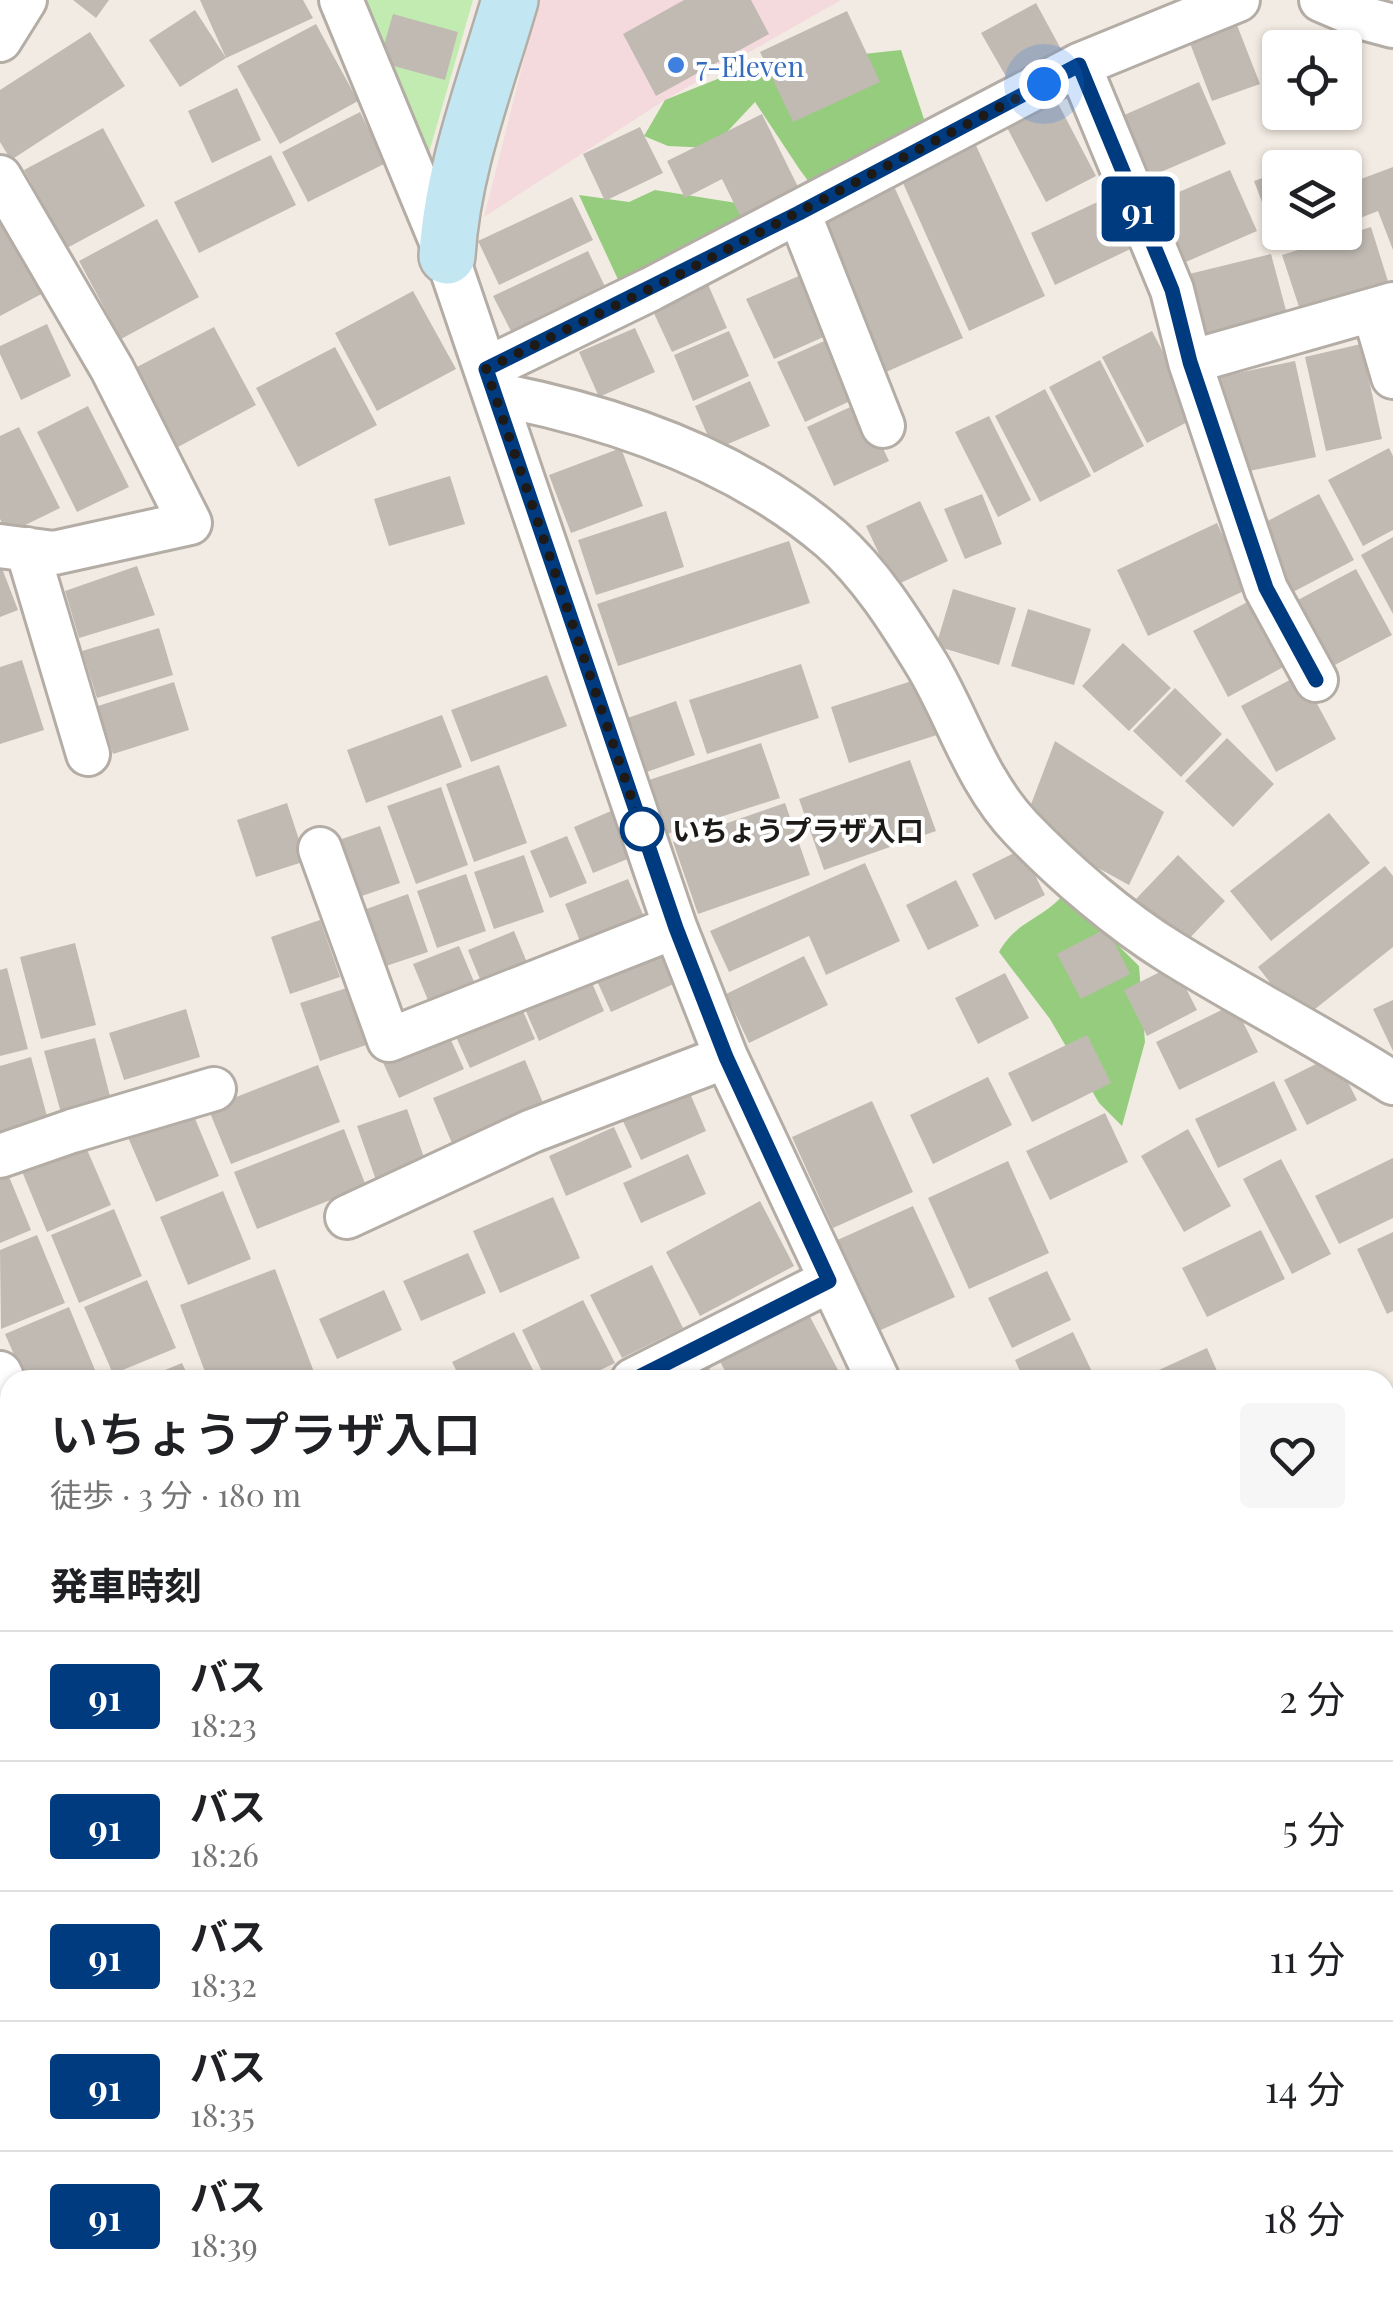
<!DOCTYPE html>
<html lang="ja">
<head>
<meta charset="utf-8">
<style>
	:root { --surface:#fff; --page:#f6f6f6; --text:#202124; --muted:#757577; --line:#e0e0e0 }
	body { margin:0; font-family:"Playfair Display","Noto Sans JP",serif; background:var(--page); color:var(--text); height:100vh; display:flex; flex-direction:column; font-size:38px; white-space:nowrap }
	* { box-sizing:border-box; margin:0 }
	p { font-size:32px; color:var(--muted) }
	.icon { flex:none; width:55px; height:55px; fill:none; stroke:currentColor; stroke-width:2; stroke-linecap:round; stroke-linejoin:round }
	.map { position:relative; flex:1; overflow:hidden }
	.drawer { position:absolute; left:0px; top:1370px; width:1395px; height:930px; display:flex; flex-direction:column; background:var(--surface); border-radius:30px 30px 0 0; box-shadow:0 2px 8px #0004 }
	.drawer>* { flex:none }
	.badge { padding:0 20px; border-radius:8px; font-size:35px; line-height:65px }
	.fabs { position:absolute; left:1262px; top:30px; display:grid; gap:20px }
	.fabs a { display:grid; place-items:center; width:100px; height:100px; border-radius:10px; background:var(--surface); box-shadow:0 2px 8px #0004; font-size:50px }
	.you { position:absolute; width:50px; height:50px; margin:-25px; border:8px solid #fff; border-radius:50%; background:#1a73e8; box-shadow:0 0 0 15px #1a73e833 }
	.map>.badge { position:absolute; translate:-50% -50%; box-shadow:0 0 0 5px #fff }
	h2 { padding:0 50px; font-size:38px; line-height:90px }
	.round { display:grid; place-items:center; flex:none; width:105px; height:105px; border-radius:10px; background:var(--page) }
	.summary { display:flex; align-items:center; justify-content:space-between; height:170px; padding:0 50px }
	h1 { font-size:48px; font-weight:600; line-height:75px }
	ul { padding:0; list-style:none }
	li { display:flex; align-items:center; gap:30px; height:130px; padding:0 50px; border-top:2px solid var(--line) }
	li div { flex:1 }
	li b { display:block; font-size:38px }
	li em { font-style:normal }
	li .badge { min-width:110px; font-weight:700; text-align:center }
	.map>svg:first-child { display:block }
</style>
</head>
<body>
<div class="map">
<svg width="1393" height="2300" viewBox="0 0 1393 2300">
	<rect width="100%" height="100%" fill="#f2ebe3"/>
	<path fill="#f5dadd" d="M539,0H841L665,100L484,217Z"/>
	<path fill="#c2ebb2" d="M362,0H473L426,163Z"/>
	<path fill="#95cc7d" d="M901,50L924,119L830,210L800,170L755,102L712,148L668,146L644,136L665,100L750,66Z
		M655,190L749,205L733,229L621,286L579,195L629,202Z
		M1065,893L1139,966L1145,1042L1122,1126L1099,1103L1050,1019L999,952C1017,920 1042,920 1065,893Z
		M1393,1552V1705L1385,1686V1555Z
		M1385,2028L1393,2083V2197L1385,2193Z
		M547,2290H839L836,2300H561Z"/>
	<path fill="#c1bab3" d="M73,0H109L96,18Z
		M200,0H303L313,18L226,58L180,87L149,40L195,10L226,58Z
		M684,0H751L769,34L656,96L623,34Z
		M1036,3L1062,51L1008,80L981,33Z
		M847,11L880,82L793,122L760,52Z
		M393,14L458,32L445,80L379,62Z
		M1235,20L1260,84L1212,101L1188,38Z
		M316,24L358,101L280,144L237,66Z
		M90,32L125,86L11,160L0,142V90Z
		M1199,82L1226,144L1140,181L1113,120Z
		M237,88L261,140L212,163L188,111Z
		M1051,90L1096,176L1046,202L1001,116Z
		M360,112L386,163L308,202L282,152Z
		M762,114L805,201L747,230L722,179L685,198L667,161Z
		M640,127L663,173L605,201L583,154Z
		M103,128L145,206L67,248L24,170Z
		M974,141L1045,296L969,331L899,174Z
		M271,155L296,205L199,253L174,202Z
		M1393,167V250L1378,211L1345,224V185Z
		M1230,170L1257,231L1172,268L1144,207Z
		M1280,172V232L1310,233L1278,244L1254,181Z
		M892,182L963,338L886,372L816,216Z
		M1119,192L1143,243L1055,285L1031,233Z
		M572,197L593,240L499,285L478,241Z
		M0,216L47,291L0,316Z
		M157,219L199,297L121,339L79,261Z
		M1371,227L1391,291L1303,319L1282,255Z
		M588,251L609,295L515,339L493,296Z
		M1271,254L1288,318L1197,341L1181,276Z
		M801,275L828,335L774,359L746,299Z
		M707,282L727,328L672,352L651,307Z
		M413,291L456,369L377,411L335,333Z
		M47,324L71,376L21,400L0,354V346Z
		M214,327L256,405L178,447L135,368Z
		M635,328L655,372L599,397L579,352Z
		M729,331L749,376L693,401L674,355Z
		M1152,331L1197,417L1147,443L1102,357Z
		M831,338L859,397L805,422L777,362Z
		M1361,344L1382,439L1326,451L1305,357Z
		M335,347L377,425L298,467L256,388Z
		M1100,360L1144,446L1094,473L1049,387Z
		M1295,361L1316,457L1240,473L1219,377Z
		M750,381L770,426L714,450L695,406Z
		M1045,389L1091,476L1040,502L995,416Z
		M861,402L889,461L834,486L807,427Z
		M88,406L129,487L77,512L37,432Z
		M989,416L1031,500L998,517L955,432Z
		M19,427L60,508L7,534L0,519V436Z
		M621,448L643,506L571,533L549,475Z
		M1389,448L1393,456V530L1363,546L1328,480Z
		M450,476L465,524L389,546L374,499Z
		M982,494L1002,544L965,559L944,509Z
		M1319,494L1354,560L1293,592L1258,526Z
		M920,501L948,561L894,586L866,526Z
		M666,511L684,567L596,595L578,540Z
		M1217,523L1248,589L1148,636L1117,570Z
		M1393,537V614L1361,555Z
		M789,541L810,603L618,666L597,604Z
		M0,563L18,610L0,617Z
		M137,566L155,615L79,638L65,591Z
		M1356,569L1392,635L1331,667L1296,601Z
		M953,589L1016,608L999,665L936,646Z
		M1253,599L1289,664L1228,697L1193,631Z
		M1028,609L1091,629L1074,685L1011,666Z
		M159,628L173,675L97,698L82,651Z
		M1123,643L1171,688L1129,731L1082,686Z
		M22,660L44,730L0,744V667Z
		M801,664L819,718L707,754L689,700Z
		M1301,674L1336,739L1276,772L1241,706Z
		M547,675L567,726L471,762L451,710Z
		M918,679L937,735L849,763L831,707Z
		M174,682L189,730L113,754L98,706Z
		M1175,688L1222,734L1181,777L1133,731Z
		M676,701L695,755L641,774L622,720Z
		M442,715L462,767L366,803L347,750Z
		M1227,738L1274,784L1233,827L1185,781Z
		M1055,741L1164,812L1129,885L1065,850L1027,815Z
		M761,743L780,798L667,834L649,780Z
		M910,760L936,831L824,870L799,799Z
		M499,765L527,843L474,862L446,784Z
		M441,787L468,865L416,884L387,806Z
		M287,803L306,861L256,877L237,820Z
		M785,803L810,875L698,914L673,842Z
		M611,811L630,858L593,873L574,827Z
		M1329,813L1370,863L1271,941L1230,891Z
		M380,826L400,883L350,900L330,843Z
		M567,836L587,883L550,898L530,851Z
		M1022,849L1045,895L995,920L972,874Z
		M524,855L544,912L494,929L474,872Z
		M1178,855L1225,901L1184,944L1136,899Z
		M865,863L900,941L826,975L809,936L729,972L710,931Z
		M1385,866L1393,876V947L1300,1021L1258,967Z
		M466,874L486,931L437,948L417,891Z
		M628,879L647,924L584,951L565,904Z
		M956,880L979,926L928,950L906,905Z
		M408,894L428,952L377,969L358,912Z
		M320,920L340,977L290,994L271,937Z
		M1107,928L1130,974L1081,999L1057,954Z
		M514,931L533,977L487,996L468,950Z
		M75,943L96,1025L41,1039L20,957Z
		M659,943L676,983L611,1012L593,972Z
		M459,946L478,991L432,1010L413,964Z
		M804,956L828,1005L749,1043L726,994Z
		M1174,965L1197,1010L1147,1036L1124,990Z
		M7,968L28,1049L0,1056V970Z
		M587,971L604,1011L539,1041L521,1000Z
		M1005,973L1029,1018L978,1044L955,998Z
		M350,987L369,1044L320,1061L300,1003Z
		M518,999L535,1039L470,1068L452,1028Z
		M1393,1000V1051L1373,1009Z
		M1234,1004L1258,1052L1179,1090L1156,1042Z
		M186,1009L200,1057L124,1080L109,1033Z
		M446,1029L464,1069L399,1098L381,1058Z
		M1087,1035L1111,1083L1032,1122L1008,1073Z
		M95,1038L111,1100L61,1113L44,1051Z
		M1334,1055L1357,1100L1307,1125L1284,1080Z
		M31,1057L48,1120L0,1132V1066Z
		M525,1060L546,1110L454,1148L433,1098Z
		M318,1065L340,1122L231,1164L208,1108Z
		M988,1077L1012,1125L933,1164L910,1115Z
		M1274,1081L1297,1130L1218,1168L1195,1119Z
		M689,1091L706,1131L641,1160L623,1121Z
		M872,1101L913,1192L833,1228L792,1137Z
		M191,1109L219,1176L156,1202L127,1135Z
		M407,1109L427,1166L377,1183L357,1126Z
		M1105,1113L1128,1162L1050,1200L1026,1151Z
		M614,1127L632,1167L566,1196L549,1156Z
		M344,1129L366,1186L257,1229L234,1172Z
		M1188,1129L1231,1206L1184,1232L1141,1156Z
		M82,1138L111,1205L47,1232L19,1164Z
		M688,1154L706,1194L641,1223L623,1183Z
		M1393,1158V1218L1339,1244L1315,1196Z
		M1281,1159L1331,1254L1292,1274L1243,1179Z
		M1008,1161L1049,1253L969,1289L928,1198Z
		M3,1162L31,1230L0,1243V1163Z
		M223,1191L251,1259L188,1285L160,1217Z
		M553,1197L580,1258L500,1293L473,1231Z
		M760,1201L794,1266L700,1316L666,1252Z
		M913,1206L955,1297L874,1333L833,1242Z
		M114,1209L142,1276L79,1303L51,1235Z
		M1261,1230L1285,1279L1207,1317L1182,1268Z
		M1393,1232V1311L1387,1314L1357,1249Z
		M37,1235L65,1303L1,1329L0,1250Z
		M468,1253L486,1293L421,1321L403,1281Z
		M652,1265L683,1328L622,1358L590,1295Z
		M275,1269L317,1380H208L180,1305Z
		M1047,1271L1071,1320L1012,1348L988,1298Z
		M147,1280L176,1348L113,1374L84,1307Z
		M384,1290L402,1330L337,1359L319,1319Z
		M583,1300L615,1363L580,1380H546L522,1330Z
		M69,1307L97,1375L85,1380H25L5,1334Z
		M807,1311L838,1370L818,1380H730L718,1358Z
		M514,1332L538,1380H461L452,1362Z
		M1073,1332L1096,1380H1024L1015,1360Z
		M1207,1348L1221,1380H1137Z
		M702,1356L716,1380H660Z
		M182,1363L190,1380H141Z
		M10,1530V1625L6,1628L0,1621V1538Z
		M10,1642V1756L0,1743V1649Z
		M1393,1809V1906L1385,1910V1813Z
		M10,1855V1922L0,1930V1864Z
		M10,1941V1997L0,1985V1949Z
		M0,2047L10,2060V2185L0,2192Z
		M10,2274V2290H30L38,2300H0V2282Z
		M1393,2280V2300H1349L1371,2290H1385V2284Z
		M112,2290H190L197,2300H119Z
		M262,2290H307L315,2300H250Z
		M372,2290H416L424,2300H358Z
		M467,2290H521L528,2300H474Z
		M580,2290H622L629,2300H564Z
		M749,2290H890L889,2300H755Z
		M992,2290H1076L1082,2300H969Z
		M1192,2290H1264L1243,2300H1197Z"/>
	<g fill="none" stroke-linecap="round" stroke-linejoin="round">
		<defs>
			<path id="street" d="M341,0L447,256L675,927L726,1057L878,1380
				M1321,0L1363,18L1393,26
				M0,40L25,0
				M1079,65L1172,290L1190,362L1266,589L1316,680
				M0,177L112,369L190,523L54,553L0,546
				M799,213L883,426
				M1374,312L1393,377
				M1190,362L1393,304
				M486,369L651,289L1079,65L1238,0
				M495,394C614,417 737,459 831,539C870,573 900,621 927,665C959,719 976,781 1021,828C1063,872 1120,921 1172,953C1245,998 1321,1037 1393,1083
				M27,549L88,754
				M320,849L389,1040L675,927
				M0,1156L72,1131L214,1089
				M347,1217L532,1131L726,1057
				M0,1373L10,1394
				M633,1380L829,1281
				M1385,1525L1393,1521
				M0,1778L10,1791
				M444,2290L452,2300
				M1310,2290L1315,2300
				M920,2300L933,2290"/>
			<path id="secondary" d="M447,256C452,169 486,83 510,0"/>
		</defs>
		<use href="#street" stroke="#b4ada6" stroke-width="48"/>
		<use href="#secondary" stroke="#b4ada6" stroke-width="60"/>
		<use href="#street" stroke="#fff" stroke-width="42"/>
		<use href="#secondary" stroke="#c3e7f2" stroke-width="55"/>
	</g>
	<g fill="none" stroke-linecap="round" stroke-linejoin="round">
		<defs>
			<path id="line" d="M633,1380L829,1281L726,1057L676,928L486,369L799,213L1079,65L1172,290L1190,362L1266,588L1316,680"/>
		</defs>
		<use href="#line" stroke="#fff" stroke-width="22"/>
		<use href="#line" stroke="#003b80" stroke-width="15"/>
		<path stroke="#1d1a18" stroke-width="10" stroke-dasharray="0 18" d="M642,829L486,369L680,274L1044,84"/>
	</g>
	<circle fill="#3f7fe0" stroke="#fff" stroke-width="4" cx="676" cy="65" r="10"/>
	<circle fill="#fff" stroke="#003b80" stroke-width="5" cx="642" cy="829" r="20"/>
	<g text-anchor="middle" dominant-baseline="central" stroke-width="8" stroke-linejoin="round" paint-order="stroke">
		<g font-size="28" fill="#366cbe" stroke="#fff" text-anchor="start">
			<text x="696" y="65">7-Eleven</text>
		</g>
		<g font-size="28" font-weight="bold" fill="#1d1a18" stroke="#fff" text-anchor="start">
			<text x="672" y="829">いちょうプラザ入口</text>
		</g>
	</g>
</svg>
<div class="fabs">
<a><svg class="icon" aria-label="locate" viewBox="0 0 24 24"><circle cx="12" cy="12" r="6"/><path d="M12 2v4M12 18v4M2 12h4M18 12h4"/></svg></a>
<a><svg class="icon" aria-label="layers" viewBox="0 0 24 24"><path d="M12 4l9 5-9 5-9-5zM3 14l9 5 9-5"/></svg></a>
</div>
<div class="you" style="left:1044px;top:84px"></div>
<b class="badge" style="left:1138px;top:209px;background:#003b80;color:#fff">91</b>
<section class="drawer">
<div class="summary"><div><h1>いちょうプラザ入口</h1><p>徒歩 · 3 分 · 180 m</p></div><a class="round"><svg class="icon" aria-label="heart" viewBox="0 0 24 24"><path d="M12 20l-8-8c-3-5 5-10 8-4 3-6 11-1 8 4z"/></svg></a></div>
<h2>発車時刻</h2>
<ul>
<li><span class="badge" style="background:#003b80;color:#fff">91</span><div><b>バス</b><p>18:23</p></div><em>2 分</em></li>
<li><span class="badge" style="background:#003b80;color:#fff">91</span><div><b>バス</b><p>18:26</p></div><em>5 分</em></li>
<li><span class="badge" style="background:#003b80;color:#fff">91</span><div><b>バス</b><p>18:32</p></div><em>11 分</em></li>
<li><span class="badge" style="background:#003b80;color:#fff">91</span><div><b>バス</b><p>18:35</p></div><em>14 分</em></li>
<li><span class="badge" style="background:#003b80;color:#fff">91</span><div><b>バス</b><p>18:39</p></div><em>18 分</em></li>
</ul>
</section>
</div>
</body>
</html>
